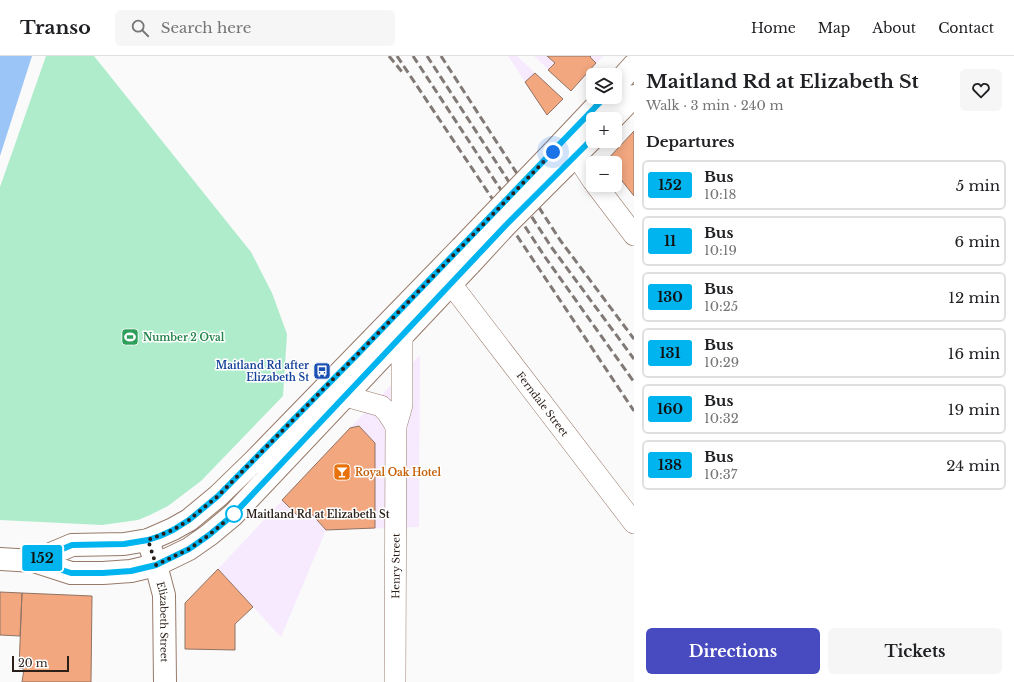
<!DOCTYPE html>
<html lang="en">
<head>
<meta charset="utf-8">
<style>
	:root { --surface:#fff; --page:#f6f6f6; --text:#202124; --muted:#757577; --line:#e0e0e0; --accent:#484ac0 }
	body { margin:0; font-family:"Libre Baskerville",serif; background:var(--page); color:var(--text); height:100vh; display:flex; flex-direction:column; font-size:15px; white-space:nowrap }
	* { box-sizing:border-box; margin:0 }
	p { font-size:13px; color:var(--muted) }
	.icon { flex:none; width:22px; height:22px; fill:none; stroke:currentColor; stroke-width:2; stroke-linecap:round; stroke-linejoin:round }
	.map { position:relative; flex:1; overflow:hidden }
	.panel { display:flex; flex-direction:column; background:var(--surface); width:380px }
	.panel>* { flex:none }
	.badge { padding:0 8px; border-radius:3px; font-size:14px; line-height:26px }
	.buttons { position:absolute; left:586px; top:12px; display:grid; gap:8px }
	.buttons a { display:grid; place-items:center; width:36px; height:36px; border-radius:6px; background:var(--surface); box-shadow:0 2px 10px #0003; font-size:20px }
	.scale { position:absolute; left:12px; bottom:10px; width:57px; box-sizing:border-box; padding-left:4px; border:2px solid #2b1f19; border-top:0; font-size:11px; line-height:14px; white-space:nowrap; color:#2b1f19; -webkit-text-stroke:3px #fff; paint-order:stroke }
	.you { position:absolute; width:20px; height:20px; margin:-10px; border:3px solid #fff; border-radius:50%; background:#1a73e8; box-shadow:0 0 0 6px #1a73e833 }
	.map>.badge { position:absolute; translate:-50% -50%; box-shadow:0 0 0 2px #fff }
	h2 { padding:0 12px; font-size:15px; line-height:36px }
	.round { display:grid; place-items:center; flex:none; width:42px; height:42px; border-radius:6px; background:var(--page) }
	.summary { display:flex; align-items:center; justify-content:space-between; height:68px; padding:0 12px }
	h1 { font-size:19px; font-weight:700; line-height:30px }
	.primary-button { display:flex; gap:8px; margin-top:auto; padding:8px 12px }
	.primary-button a { flex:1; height:46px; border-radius:6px; background:var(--accent); color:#fff; font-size:16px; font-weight:700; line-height:46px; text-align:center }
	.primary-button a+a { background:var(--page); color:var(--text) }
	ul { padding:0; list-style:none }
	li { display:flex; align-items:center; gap:12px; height:50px; margin:0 8px 6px; padding:0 4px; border:2px solid var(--line); border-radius:6px }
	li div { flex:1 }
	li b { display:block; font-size:15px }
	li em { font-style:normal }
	li .badge { min-width:44px; font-weight:700; text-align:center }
	header { display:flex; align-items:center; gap:24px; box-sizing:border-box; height:56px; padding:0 20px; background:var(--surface); border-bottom:1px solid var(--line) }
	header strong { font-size:19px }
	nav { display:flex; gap:22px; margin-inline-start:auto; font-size:14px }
	.search { width:280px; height:36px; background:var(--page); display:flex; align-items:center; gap:10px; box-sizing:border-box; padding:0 14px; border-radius:6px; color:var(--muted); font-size:15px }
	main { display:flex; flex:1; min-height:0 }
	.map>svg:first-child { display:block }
</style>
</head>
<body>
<header>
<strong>Transo</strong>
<div class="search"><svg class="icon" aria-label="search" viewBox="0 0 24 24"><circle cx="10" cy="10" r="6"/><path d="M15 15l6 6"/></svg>Search here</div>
<nav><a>Home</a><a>Map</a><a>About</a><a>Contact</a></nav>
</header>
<main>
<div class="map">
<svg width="634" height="626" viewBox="0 0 634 626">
	<rect width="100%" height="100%" fill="#fafafa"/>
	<path fill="#f7eaff" d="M508,0H517L563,43L547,59Z
		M534,0H603L571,35Z
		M420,299L419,471L326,474L281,581L218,513L350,372Z"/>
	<path fill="#afeccb" d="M46,0H94L251,196L272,237L287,278L283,340L201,425L168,450L150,459L138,464L102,469L0,464V131Z"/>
	<path fill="#9ac5f6" d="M0,0H32L0,100Z"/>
	<path fill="#f2a77f" stroke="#917364" d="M547,0H591L590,1L596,7L571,35L548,14L555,7Z
		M535,17L563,43L547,59L525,26Z
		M634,75V140L615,116V107H608L606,105Z
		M359,370L375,387V472L326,474L309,455L301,463L282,444L350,372Z
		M218,513L253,551L235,568V594L185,593V547Z
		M0,536L22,537L20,580L0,579Z
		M22,537L92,540L91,626H22L24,613L19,612Z"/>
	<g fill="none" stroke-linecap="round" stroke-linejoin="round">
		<defs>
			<g id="street">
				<path d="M576,99L593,125"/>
				<path d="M596,129L634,179"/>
				<path id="s1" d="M451,228L634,467"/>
				<path d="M345,340L381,350L387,356L396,370"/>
				<path id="s2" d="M395,626L396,370L402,349V279"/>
			</g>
			<g id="secondary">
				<path id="s3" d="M148,484L156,509L164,539L165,626"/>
			</g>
			<path id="primary" d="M615,30L634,9
				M612,63L634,40
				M553,96L605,41
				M564,111L593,82
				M0,503L34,505L71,517H103L131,515L156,509L189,493L209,479L233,459L470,208
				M34,505L72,489L124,488L148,484L173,473L189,464L218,440L254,405L461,192"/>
		</defs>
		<use href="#street" stroke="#987a6a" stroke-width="22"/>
		<use href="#secondary" stroke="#987a6a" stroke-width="24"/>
		<use href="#primary" stroke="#987a6a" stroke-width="24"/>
		<use href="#street" stroke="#fff" stroke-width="21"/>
		<use href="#secondary" stroke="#fff" stroke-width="22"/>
		<use href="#primary" stroke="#fff" stroke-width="22"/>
		<path stroke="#807975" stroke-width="3" stroke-dasharray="8 4" stroke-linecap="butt" d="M389,0L403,17
			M397,0L634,355
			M413,0L545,201L634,326
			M427,0L552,192L634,303
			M441,0L560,184L634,283"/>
		<defs>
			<path id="primary-bridge" d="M461,192L553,96
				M470,208L506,169L564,111"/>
		</defs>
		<use href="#primary-bridge" stroke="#987a6a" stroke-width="24" stroke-linecap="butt"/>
		<use href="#primary-bridge" stroke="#fff" stroke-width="22"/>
	</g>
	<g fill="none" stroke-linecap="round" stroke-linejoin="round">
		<defs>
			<path id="line" d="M593,82L506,169L233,459L209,479L189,493L156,509L131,515L103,517H71L34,505L72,489L124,488L148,484L160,480L173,474L189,464L218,440L357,299L605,41"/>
		</defs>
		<use href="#line" stroke="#fff" stroke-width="9"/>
		<use href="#line" stroke="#00b5ef" stroke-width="6"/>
		<path stroke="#2b1f19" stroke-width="4" stroke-dasharray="0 7.2" d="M234,458L209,479L189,493L156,509L148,484L173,474L189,464L218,440L357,299L553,96"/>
	</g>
	<defs>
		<symbol id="stadium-square" viewBox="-11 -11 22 22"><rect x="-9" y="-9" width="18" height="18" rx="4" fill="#2e9e5b" stroke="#fff"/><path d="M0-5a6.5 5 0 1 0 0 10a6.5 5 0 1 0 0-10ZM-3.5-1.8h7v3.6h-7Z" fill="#fff"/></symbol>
		<symbol id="bus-square" viewBox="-11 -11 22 22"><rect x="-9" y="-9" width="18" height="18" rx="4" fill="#1a4fb4" stroke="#fff"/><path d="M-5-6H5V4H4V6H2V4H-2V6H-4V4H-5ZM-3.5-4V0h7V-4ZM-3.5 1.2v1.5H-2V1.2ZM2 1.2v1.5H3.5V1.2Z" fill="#fff"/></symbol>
		<symbol id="bar-square" viewBox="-11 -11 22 22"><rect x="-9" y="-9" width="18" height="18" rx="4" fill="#e8710a" stroke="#fff"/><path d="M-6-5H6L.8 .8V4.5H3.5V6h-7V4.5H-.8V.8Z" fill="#fff"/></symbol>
	</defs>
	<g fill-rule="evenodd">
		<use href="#stadium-square" x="120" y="271" width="20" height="20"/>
		<use href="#bus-square" x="312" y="305" width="20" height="20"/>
		<use href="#bar-square" x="332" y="406" width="20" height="20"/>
	</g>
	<circle fill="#fff" stroke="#00b5ef" stroke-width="2" cx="234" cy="458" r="8"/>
	<g text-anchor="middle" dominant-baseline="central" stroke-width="3" stroke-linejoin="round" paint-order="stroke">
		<g font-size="10" font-weight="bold" fill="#27864d" stroke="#fff" text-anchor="start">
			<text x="143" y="281">Number 2 Oval</text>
		</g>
		<g font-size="10" font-weight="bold" fill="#164399" stroke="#fff" text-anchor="end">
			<text x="309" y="309">Maitland Rd after<tspan x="309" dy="12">Elizabeth St</tspan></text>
		</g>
		<g font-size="10" fill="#2b1f19" stroke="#fff">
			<text stroke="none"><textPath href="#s1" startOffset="151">Ferndale Street</textPath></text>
			<text stroke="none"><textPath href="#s2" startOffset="116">Henry Street</textPath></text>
			<text stroke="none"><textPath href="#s3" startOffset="84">Elizabeth Street</textPath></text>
		</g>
		<g font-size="10" font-weight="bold" fill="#c56008" stroke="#fff" text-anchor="start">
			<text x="355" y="416">Royal Oak Hotel</text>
		</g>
		<g font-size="10" font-weight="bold" fill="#2b1f19" stroke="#fff" text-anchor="start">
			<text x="246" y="458">Maitland Rd at Elizabeth St</text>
		</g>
	</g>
</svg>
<div class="buttons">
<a><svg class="icon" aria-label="layers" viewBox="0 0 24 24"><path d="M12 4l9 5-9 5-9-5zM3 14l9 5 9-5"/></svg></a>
<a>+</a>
<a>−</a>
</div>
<div class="scale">20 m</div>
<div class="you" style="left:553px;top:96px"></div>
<b class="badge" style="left:42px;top:502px;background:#00b5ef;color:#111">152</b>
</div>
<section class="panel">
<div class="summary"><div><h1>Maitland Rd at Elizabeth St</h1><p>Walk · 3 min · 240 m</p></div><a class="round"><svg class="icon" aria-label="heart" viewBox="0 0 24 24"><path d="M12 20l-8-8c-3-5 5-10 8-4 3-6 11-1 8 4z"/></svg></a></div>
<h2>Departures</h2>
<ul>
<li><span class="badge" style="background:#00b5ef;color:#111">152</span><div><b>Bus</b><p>10:18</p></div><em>5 min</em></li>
<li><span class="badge" style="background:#00b5ef;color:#111">11</span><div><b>Bus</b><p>10:19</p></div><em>6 min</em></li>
<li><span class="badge" style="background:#00b5ef;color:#111">130</span><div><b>Bus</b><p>10:25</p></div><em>12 min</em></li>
<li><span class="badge" style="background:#00b5ef;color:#111">131</span><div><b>Bus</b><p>10:29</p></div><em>16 min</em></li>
<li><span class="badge" style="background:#00b5ef;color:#111">160</span><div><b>Bus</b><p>10:32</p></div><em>19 min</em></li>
<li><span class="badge" style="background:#00b5ef;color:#111">138</span><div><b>Bus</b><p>10:37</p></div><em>24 min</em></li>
</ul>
<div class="primary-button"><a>Directions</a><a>Tickets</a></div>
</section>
</main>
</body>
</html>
